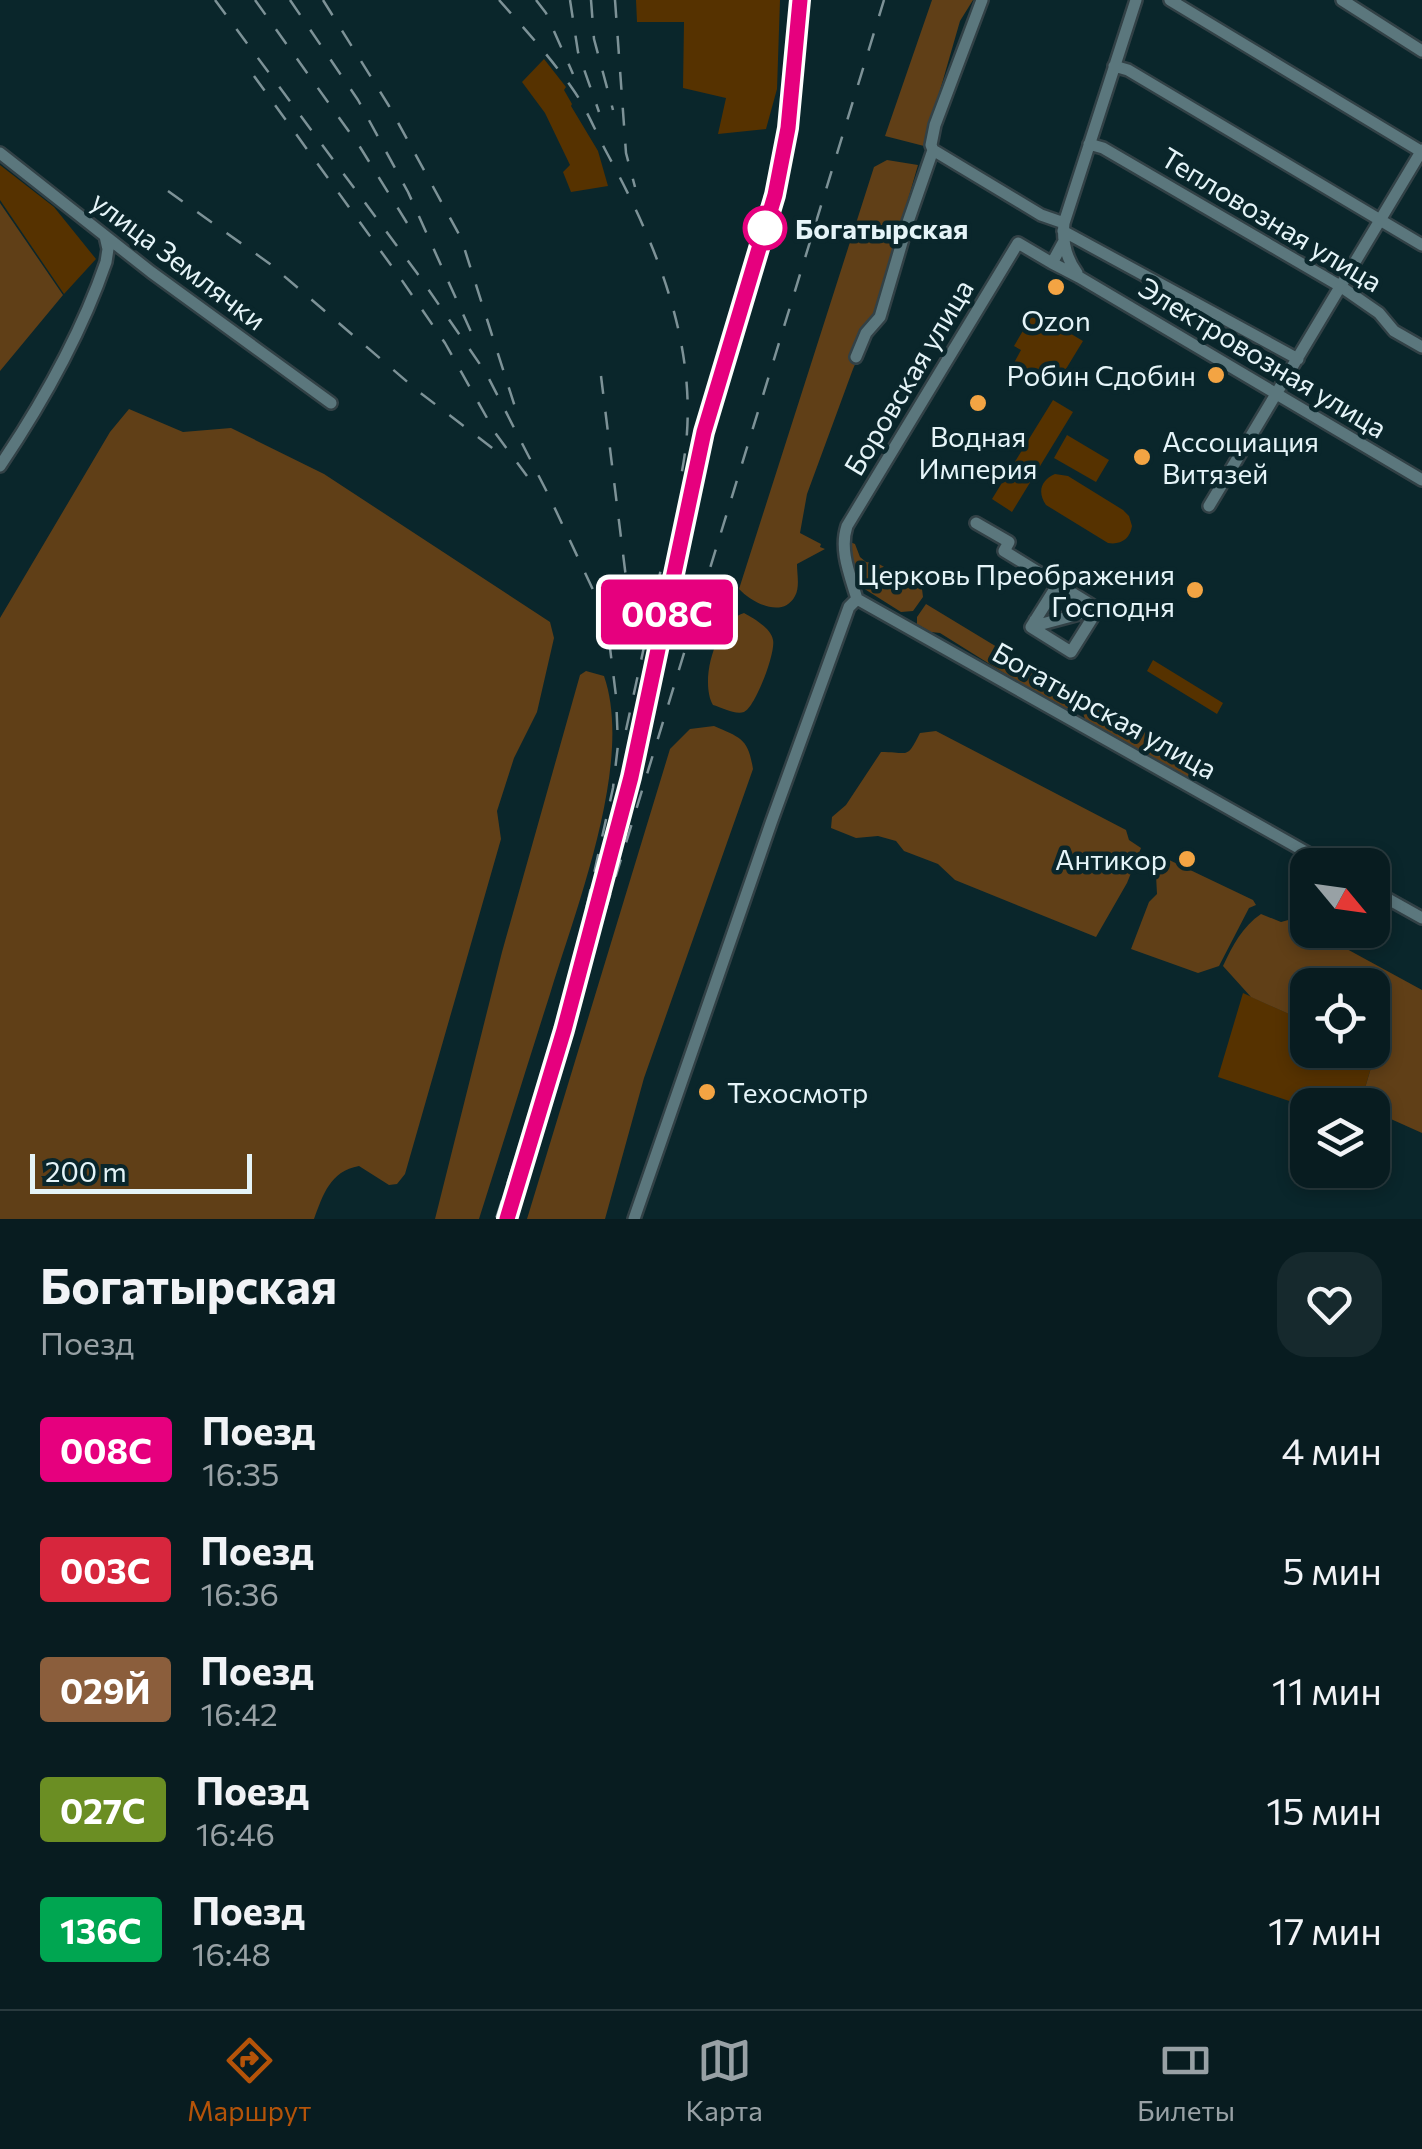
<!DOCTYPE html>
<html lang="ru">
<head>
<meta charset="utf-8">
<style>
	:root { --surface:#081c20; --page:#16292d; --text:#f1f3f6; --muted:#98a1a5; --line:#293a3e; --accent:#b45309 }
	body { margin:0; font-family:Commissioner,sans-serif; background:var(--page); color:var(--text); height:100vh; display:flex; flex-direction:column; font-size:38px; white-space:nowrap }
	* { box-sizing:border-box; margin:0 }
	p { font-size:32px; color:var(--muted) }
	.icon { flex:none; width:55px; height:55px; fill:none; stroke:currentColor; stroke-width:2; stroke-linecap:round; stroke-linejoin:round }
	.map { position:relative; height:1219px; overflow:hidden }
	.details { display:flex; flex-direction:column; background:var(--surface); flex:1 }
	.details>* { flex:none }
	.badge { padding:0 20px; border-radius:8px; font-size:35px; line-height:65px }
	.needle { width:65px; rotate:119deg }
	.controls { position:absolute; left:1290px; top:848px; display:grid; gap:20px }
	.controls a { display:grid; place-items:center; width:100px; height:100px; border-radius:20px; background:var(--surface); box-shadow:0 5px 15px #0003,0 0 0 2px var(--line); font-size:50px }
	.scale { position:absolute; left:30px; bottom:25px; width:222px; box-sizing:border-box; padding-left:10px; border:5px solid #e5f4f8; border-top:0; font-size:28px; line-height:35px; white-space:nowrap; color:#e5f4f8; -webkit-text-stroke:8px #0a262b; paint-order:stroke }
	.map>.badge { position:absolute; translate:-50% -50%; box-shadow:0 0 0 5px #fff }
	.round { display:grid; place-items:center; flex:none; width:105px; height:105px; border-radius:30px; background:var(--page) }
	.head { display:flex; align-items:center; justify-content:space-between; height:170px; padding:0 40px }
	h1 { font-size:48px; font-weight:700; line-height:75px }
	ul { padding:0; list-style:none }
	li { display:flex; align-items:center; gap:30px; height:120px; padding:0 40px }
	li div { flex:1 }
	li b { display:block; font-size:38px }
	li em { font-style:normal }
	li .badge { min-width:110px; font-weight:700; text-align:center }
	.menu { display:flex; justify-content:space-around; align-items:center; height:140px; border-top:2px solid var(--line); background:var(--surface); font-size:28px; color:var(--muted) }
	.menu a { display:grid; justify-items:center; gap:5px }
	.menu .selected { color:var(--accent) }
	.map>svg:first-child { display:block }
</style>
</head>
<body>
<div class="map">
<svg width="1422" height="1219" viewBox="0 0 1422 1219">
	<rect width="100%" height="100%" fill="#0a262b"/>
	<path fill="#563200" d="M636,0H780L777,89L766,129L718,134L726,98L683,88L684,22H637Z
		M544,59L566,87L564,90L572,104L571,106L598,151L608,186L571,192L563,172L570,165L545,113L522,82Z
		M0,165L54,207L96,259L64,294L0,200Z
		M1034,312L1083,341L1055,387L1014,363L1021,350L1014,346Z
		M1053,400L1073,412L1012,512L992,499Z
		M1067,435L1109,460L1096,482L1054,458Z
		M1055,474L1068,476L1123,510L1129,516L1132,526C1130,539 1121,545 1108,543L1046,505C1037,492 1041,480 1055,474Z
		M1153,660L1223,703L1217,714L1147,671Z
		M1243,993L1307,1022L1308,1050H1370L1373,1061L1360,1105H1308L1307,1107L1218,1077Z"/>
	<path fill="#603f17" d="M932,0H973L960,21L924,146L885,136Z
		M887,160L918,165L870,331L853,369L807,494L800,533L821,544L820,547L825,549L797,564C797,574 800,587 795,596C783,619 752,603 739,589L874,167Z
		M0,203L63,295L0,371Z
		M129,409L183,432L231,428L324,474L550,622L554,638L537,712L514,758L497,811L501,839L405,1174L397,1184L389,1185L359,1166C330,1171 323,1195 314,1219H0V618L110,432Z
		M850,542L855,544L860,557L866,562L879,564L922,589L923,597L913,611L901,612L863,588L851,557Z
		M926,604L1071,692L1074,697L1067,709L1031,690L940,633L931,632L917,624V617Z
		M744,613C753,618 771,628 773,640C776,652 755,708 744,712C735,715 721,707 713,705C699,681 716,621 744,613Z
		M586,671L604,676C634,762 576,908 550,994C526,1069 503,1144 479,1219H435L502,952L580,675Z
		M1096,702L1194,762L1197,769L1195,778L1190,780L1085,719L1083,713L1089,704Z
		M714,726C741,738 748,738 753,769L644,1078L605,1219H527L670,749L690,729Z
		M936,731L1126,830L1129,840L1141,848L1127,883L1096,937L955,880L938,864L904,851L896,841L878,836L856,838L831,828L832,817L846,805L881,752C910,752 906,760 920,733Z
		M1165,858L1253,900L1256,905L1249,908L1219,966L1198,973L1131,949L1149,902L1157,894L1156,875Z
		M1261,914L1281,922L1292,919L1307,928L1308,930H1312L1422,990V1133L1373,1111L1372,1105H1360L1373,1061L1370,1050H1372V985H1308L1307,1022L1251,997L1223,966C1233,945 1242,927 1261,914Z"/>
	<g fill="none" stroke-linecap="round" stroke-linejoin="round">
		<defs>
			<path id="minor" d="M1170,0L1422,152
				M1342,0L1422,51
				M1114,66L1128,70L1422,245
				M1089,144L1103,148L1340,286L1379,313L1394,331L1422,347
				M933,150L1041,215L1064,223
				M0,153L151,272L331,403
				M1063,231L1298,359
				M1052,263L1079,277L1422,480
				M1077,273C1066,258 1062,242 1064,223L1136,0
				M856,357L866,333L880,317L908,222L933,150L931,145L935,125L982,0
				M0,466C41,405 82,332 106,262L108,249L105,236
				M1209,506L1422,150
				M976,523L1009,542L1004,551L1098,609L1071,652L1031,627L1058,584
				M857,599L1329,865
				M857,599C850,575 839,550 847,526L1018,243L1052,263L1063,243
				M1035,620L1042,624L1098,609
				M1372,890L1422,918
				M634,1219L771,823L849,607L857,599"/>
		</defs>
		<use href="#minor" stroke="#324146" stroke-width="16"/>
		<use href="#minor" stroke="#5b777d" stroke-width="11"/>
		<path stroke="#7d9297" stroke-width="2.5" stroke-dasharray="18 18" stroke-linecap="butt" d="M215,0L417,273L486,373L549,496L595,594L610,648L616,696L618,745L613,788L565,1004L496,1219
			M255,0L360,147L412,231
			M290,0L358,100L408,192L472,334
			M323,0L389,106L461,238L515,407
			M499,0C524,28 550,57 572,88C587,109 596,133 608,155C661,253 705,362 681,476
			M536,0L546,13L573,74
			M570,0L578,52L599,112
			M591,0L594,39L613,110
			M615,0L626,153L635,187
			M254,76L401,279L445,343L496,434L527,476
			M168,191L270,264L418,391L504,457
			M601,376L628,594L632,660
			M626,730L662,564
			M623,808L648,703L704,432L775,195C790,131 795,66 800,0
			M584,980L884,0"/>
	</g>
	<g fill="none" stroke-linecap="round" stroke-linejoin="round">
		<defs>
			<path id="line" d="M507,1219L564,1030L631,777L704,432L775,195L788,128L800,0"/>
		</defs>
		<use href="#line" stroke="#fff" stroke-width="22"/>
		<use href="#line" stroke="#e6007e" stroke-width="15"/>
	</g>
	<circle fill="#fff" stroke="#e6007e" stroke-width="5" cx="765" cy="228" r="20"/>
	<g fill="#f3a443" stroke="#0a262b" stroke-width="4">
		<circle cx="1056" cy="287" r="10"/>
		<circle cx="1216" cy="375" r="10"/>
		<circle cx="978" cy="403" r="10"/>
		<circle cx="1142" cy="457" r="10"/>
		<circle cx="1195" cy="590" r="10"/>
		<circle cx="1187" cy="859" r="10"/>
		<circle cx="707" cy="1092" r="10"/>
	</g>
	<g text-anchor="middle" dominant-baseline="central" stroke-width="9" stroke-linejoin="round" paint-order="stroke">
		<g font-size="28" fill="#e5f4f8" stroke="#0a262b">
			<text transform="translate(1272 219) rotate(31)">Тепловозная улица</text>
			<text transform="translate(179 260) rotate(37)">улица Землячки</text>
			<text transform="translate(1263 357) rotate(31)">Электровозная улица</text>
			<text transform="translate(908 377) rotate(-59)">Боровская улица</text>
			<text transform="translate(1105 710) rotate(29)">Богатырская улица</text>
		</g>
		<g font-size="28" font-weight="bold" fill="#e5f4f8" stroke="#0a262b" text-anchor="start">
			<text x="795" y="228">Богатырская</text>
		</g>
		<g font-size="28" fill="#e5f4f8" stroke="#0a262b" text-anchor="end">
			<text x="1056" y="320" text-anchor="middle">Ozon</text>
			<text x="1196" y="375">Робин Сдобин</text>
			<text x="978" y="436" text-anchor="middle">Водная<tspan x="978" dy="32">Империя</tspan></text>
			<text x="1162" y="441" text-anchor="start">Ассоциация<tspan x="1162" dy="32">Витязей</tspan></text>
			<text x="1175" y="574">Церковь Преображения<tspan x="1175" dy="32">Господня</tspan></text>
			<text x="1167" y="859">Антикор</text>
			<text x="727" y="1092" text-anchor="start">Техосмотр</text>
		</g>
	</g>
</svg>
<div class="controls">
<a><svg class="needle" viewBox="-14 -14 28 28"><path d="M0-13l5 13h-10z" fill="#e53935"/><path d="M0 13l5-13h-10z" fill="#98a1a5"/></svg></a>
<a><svg class="icon" aria-label="locate" viewBox="0 0 24 24"><circle cx="12" cy="12" r="6"/><path d="M12 2v4M12 18v4M2 12h4M18 12h4"/></svg></a>
<a><svg class="icon" aria-label="layers" viewBox="0 0 24 24"><path d="M12 4l9 5-9 5-9-5zM3 14l9 5 9-5"/></svg></a>
</div>
<div class="scale">200 m</div>
<b class="badge" style="left:667px;top:612px;background:#e6007e;color:#fff">008С</b>
</div>
<section class="details">
<div class="head"><div><h1>Богатырская</h1><p>Поезд</p></div><a class="round"><svg class="icon" aria-label="heart" viewBox="0 0 24 24"><path d="M12 20l-8-8c-3-5 5-10 8-4 3-6 11-1 8 4z"/></svg></a></div>
<ul>
<li><span class="badge" style="background:#e6007e;color:#fff">008С</span><div><b>Поезд</b><p>16:35</p></div><em>4 мин</em></li>
<li><span class="badge" style="background:#d7263d;color:#fff">003С</span><div><b>Поезд</b><p>16:36</p></div><em>5 мин</em></li>
<li><span class="badge" style="background:#8b5e3c;color:#fff">029Й</span><div><b>Поезд</b><p>16:42</p></div><em>11 мин</em></li>
<li><span class="badge" style="background:#6b8e23;color:#fff">027С</span><div><b>Поезд</b><p>16:46</p></div><em>15 мин</em></li>
<li><span class="badge" style="background:#00a651;color:#fff">136С</span><div><b>Поезд</b><p>16:48</p></div><em>17 мин</em></li>
</ul>
</section>
<nav class="menu">
<a class="selected"><svg class="icon" aria-label="directions" viewBox="0 0 24 24"><path d="M12 3l9 9-9 9-9-9zM9 14v-3h6M13 9l2 2-2 2"/></svg>Маршрут</a>
<a><svg class="icon" aria-label="map" viewBox="0 0 24 24"><path d="M3 6l6-2 6 2 6-2v14l-6 2-6-2-6 2zM9 4v14M15 6v14"/></svg>Карта</a>
<a><svg class="icon" aria-label="tickets" viewBox="0 0 24 24"><path d="M3 7h18v10H3zM15 7v10"/></svg>Билеты</a>
</nav>
</body>
</html>
